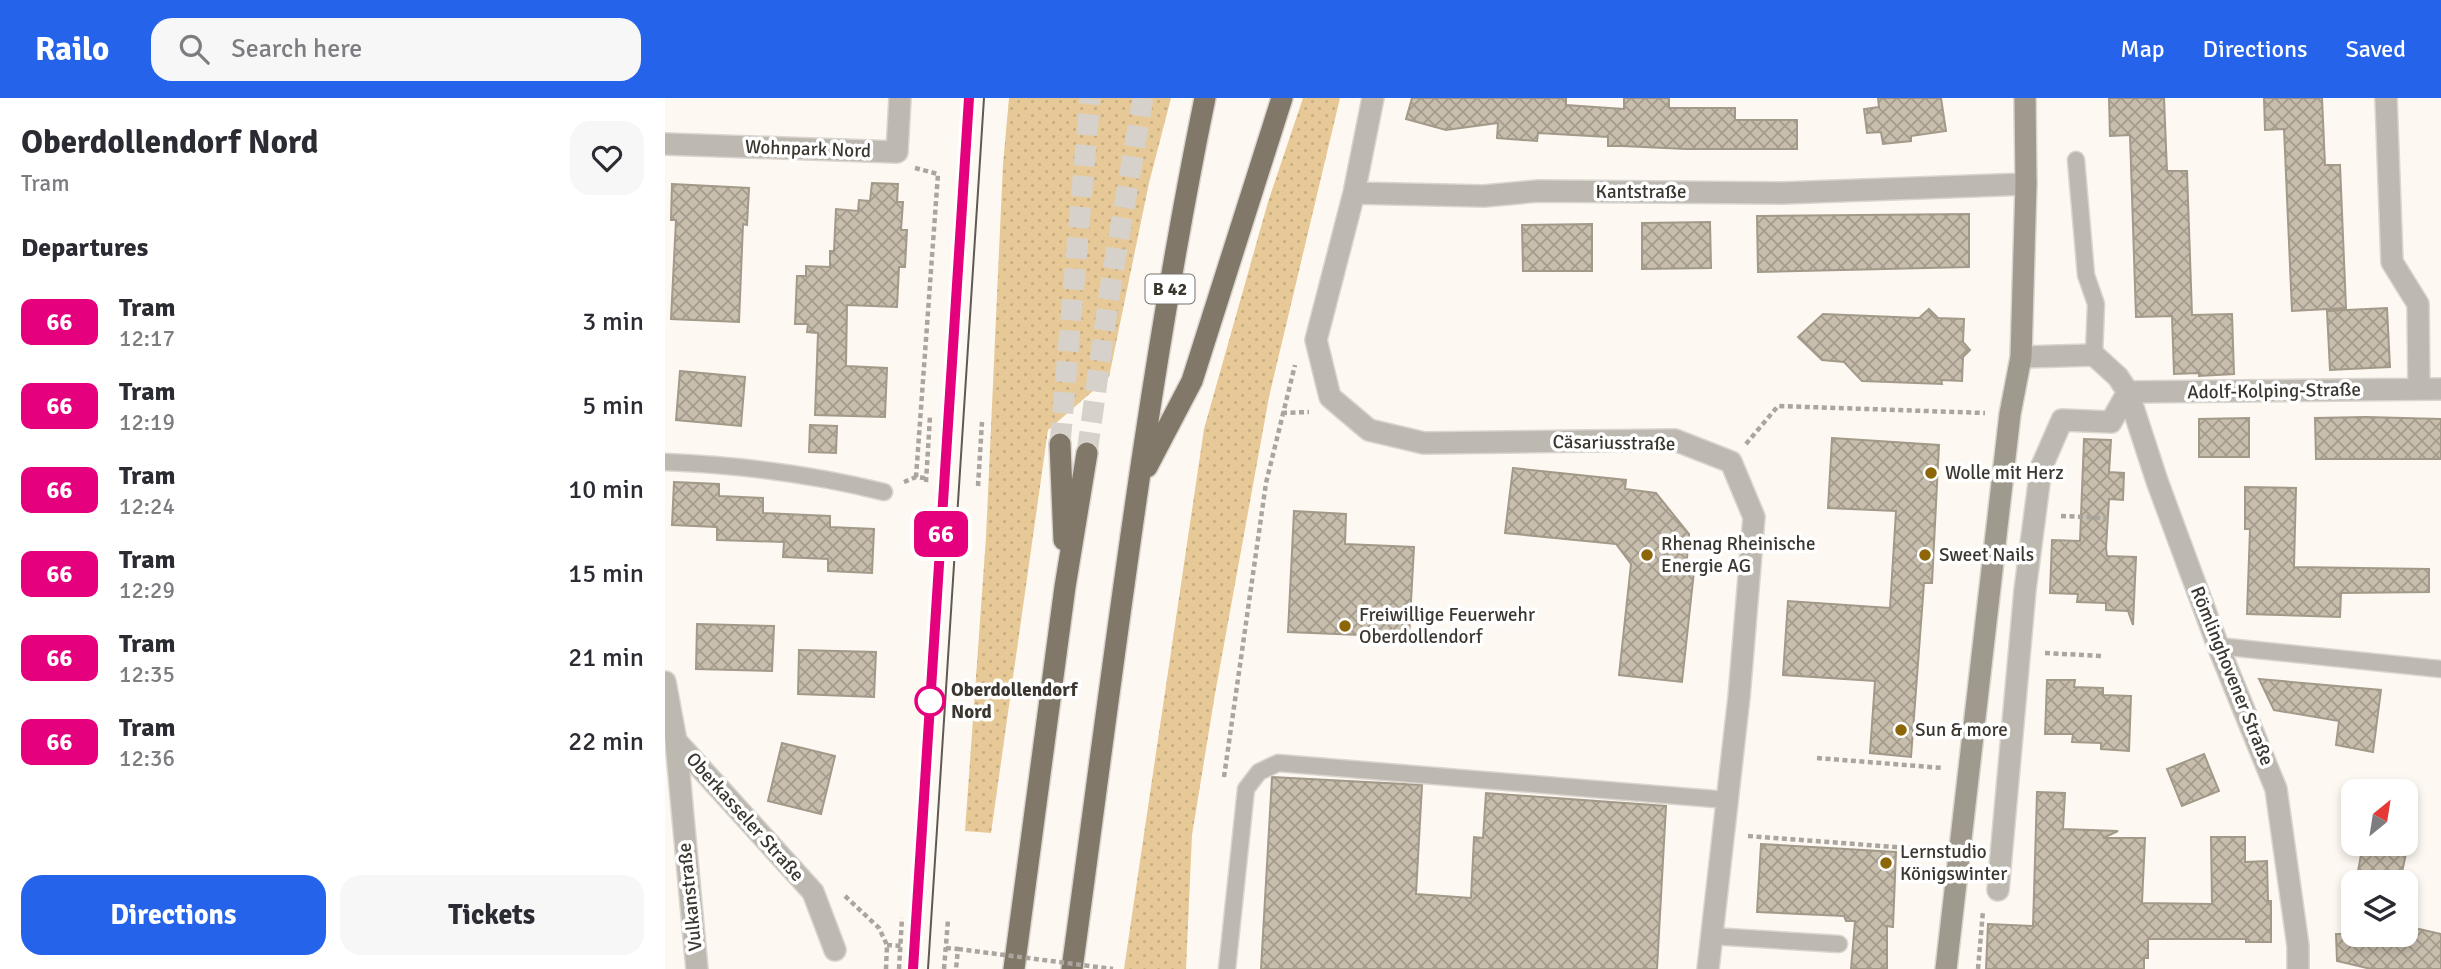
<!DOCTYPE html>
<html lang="en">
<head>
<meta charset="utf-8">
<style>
	:root { --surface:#fff; --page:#f7f7f7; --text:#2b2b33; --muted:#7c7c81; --accent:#2563eb }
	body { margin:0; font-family:Signika,sans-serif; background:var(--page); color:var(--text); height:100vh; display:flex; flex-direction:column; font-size:26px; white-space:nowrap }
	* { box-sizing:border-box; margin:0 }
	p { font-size:23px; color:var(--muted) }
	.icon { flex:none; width:38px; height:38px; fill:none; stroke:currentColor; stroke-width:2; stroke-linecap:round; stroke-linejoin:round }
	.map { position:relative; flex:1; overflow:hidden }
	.sheet { display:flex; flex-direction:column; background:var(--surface); width:665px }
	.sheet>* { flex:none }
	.badge { padding:0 14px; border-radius:10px; font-size:24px; line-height:46px }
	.needle { width:46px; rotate:30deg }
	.tools { position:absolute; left:1676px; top:681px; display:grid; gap:14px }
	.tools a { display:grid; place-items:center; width:77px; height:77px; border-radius:14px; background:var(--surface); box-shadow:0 4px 10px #0003; font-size:35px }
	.map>.badge { position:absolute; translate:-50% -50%; box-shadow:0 0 0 4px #fff }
	h2 { padding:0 21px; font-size:26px; line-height:63px }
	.round { display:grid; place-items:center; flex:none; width:74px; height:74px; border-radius:21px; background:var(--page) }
	.headline { display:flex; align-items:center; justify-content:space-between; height:119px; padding:0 21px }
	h1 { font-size:33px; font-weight:700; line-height:52px }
	.primary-button { display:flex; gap:14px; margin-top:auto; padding:14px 21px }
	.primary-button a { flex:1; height:80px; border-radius:21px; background:var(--accent); color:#fff; font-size:28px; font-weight:700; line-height:80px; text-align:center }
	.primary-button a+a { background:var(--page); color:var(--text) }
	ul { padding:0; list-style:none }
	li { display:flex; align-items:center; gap:21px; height:84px; padding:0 21px }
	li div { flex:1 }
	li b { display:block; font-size:26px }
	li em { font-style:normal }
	li .badge { min-width:77px; font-weight:700; text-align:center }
	header { display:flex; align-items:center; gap:42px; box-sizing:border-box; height:98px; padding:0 35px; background:var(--accent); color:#fff }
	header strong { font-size:33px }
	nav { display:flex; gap:38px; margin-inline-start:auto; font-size:24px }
	.search { width:490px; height:63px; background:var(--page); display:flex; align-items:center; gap:18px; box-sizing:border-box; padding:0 24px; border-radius:21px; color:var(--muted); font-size:26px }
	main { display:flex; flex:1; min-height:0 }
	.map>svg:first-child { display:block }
</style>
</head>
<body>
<header>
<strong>Railo</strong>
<div class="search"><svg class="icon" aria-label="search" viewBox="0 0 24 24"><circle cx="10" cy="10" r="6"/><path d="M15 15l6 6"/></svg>Search here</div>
<nav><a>Map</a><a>Directions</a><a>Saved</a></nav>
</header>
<main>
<section class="sheet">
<div class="headline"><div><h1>Oberdollendorf Nord</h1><p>Tram</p></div><a class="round"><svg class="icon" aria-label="heart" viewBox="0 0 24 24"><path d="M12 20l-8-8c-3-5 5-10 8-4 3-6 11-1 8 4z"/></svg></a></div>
<h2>Departures</h2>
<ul>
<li><span class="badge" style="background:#e5007d;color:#fff">66</span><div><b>Tram</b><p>12:17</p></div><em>3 min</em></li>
<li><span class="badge" style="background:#e5007d;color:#fff">66</span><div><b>Tram</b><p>12:19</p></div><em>5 min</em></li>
<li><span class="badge" style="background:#e5007d;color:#fff">66</span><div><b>Tram</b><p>12:24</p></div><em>10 min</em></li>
<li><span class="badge" style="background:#e5007d;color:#fff">66</span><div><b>Tram</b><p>12:29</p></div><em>15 min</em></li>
<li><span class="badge" style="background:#e5007d;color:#fff">66</span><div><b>Tram</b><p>12:35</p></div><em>21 min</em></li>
<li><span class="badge" style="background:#e5007d;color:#fff">66</span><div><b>Tram</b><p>12:36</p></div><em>22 min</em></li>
</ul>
<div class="primary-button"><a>Directions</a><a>Tickets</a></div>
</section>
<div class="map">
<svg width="1776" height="871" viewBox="0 0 1776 871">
	<defs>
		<pattern id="grass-dots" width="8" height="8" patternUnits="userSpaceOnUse" patternTransform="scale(1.75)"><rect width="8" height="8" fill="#e6c997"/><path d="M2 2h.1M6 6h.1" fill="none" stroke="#c6ad82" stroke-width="1.8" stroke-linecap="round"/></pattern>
		<pattern id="building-cross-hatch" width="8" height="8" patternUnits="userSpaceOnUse" patternTransform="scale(1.75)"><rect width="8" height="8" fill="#c8bead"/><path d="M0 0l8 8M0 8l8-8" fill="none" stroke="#a49b8d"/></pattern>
	</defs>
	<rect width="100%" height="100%" fill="#fdf9f2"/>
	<path fill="url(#grass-dots)" d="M344,0H506L484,85L444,279L383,332L326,735L300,733L321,439L338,66Z
		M638,0H675L604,299L550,596L527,737L521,871H459L539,331L603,104Z"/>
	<path fill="url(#building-cross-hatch)" stroke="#a39989" stroke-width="2" d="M747,0H901V7L959,11V0H1004V10H1070V22H1132V51H1021L957,48H943V39L873,35L872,43L832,40L833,25L781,32L741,21Z
		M1213,0H1276L1281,33L1246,38V43L1218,46L1216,34L1202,35L1199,11L1214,9Z
		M1444,0H1499L1502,73H1522L1527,217L1567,216L1569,276L1534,278V275L1509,276L1507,218L1471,219L1465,37L1445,38Z
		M1599,0H1657L1660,67H1675L1681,210L1627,213L1619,31L1600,32Z
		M207,85L233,86L232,104H238L236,132H242L240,169H234L232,209L182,207L181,268L222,270L220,319L150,317L153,235L142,234L143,226H130L132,178H141V168L165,169V153H169L171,111L193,113L194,102L205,103Z
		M7,86L84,90L82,127L78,126L74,224L6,221L11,122H6Z
		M1304,116V169L1093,174L1092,118Z
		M1045,124L1046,170L977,171V125Z
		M927,126V173H858L857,127Z
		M1722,210L1725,269L1665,272L1662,213Z
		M1264,211L1273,220L1299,221L1298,244L1305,252L1298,259L1297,283L1276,282L1277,286L1197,283L1179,264L1157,262L1133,239L1158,216L1254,220Z
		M15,273L80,279L76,328L11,322Z
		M1701,319L1776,321V361H1651L1650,320Z
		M1584,320V359H1534V321Z
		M145,327L172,328L171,355L144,354Z
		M1167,340L1274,347L1267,485H1259L1246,659L1205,655L1210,583L1118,577L1123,503L1225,510L1231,413L1163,410Z
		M1419,341L1446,342L1444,374L1459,375L1458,402L1444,401L1441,450L1442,458L1471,459L1468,527L1463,513L1441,512V505L1412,504L1413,496L1385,495L1387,442L1415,443Z
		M848,370L961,382L960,391L991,395L1024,436L1021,472L1029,473L1017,584L954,577L966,466L951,446L840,435Z
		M9,384L54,386V398L98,400V415L165,418V429L209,431L207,475L163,473V461L118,459L119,444L52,442V429L7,427Z
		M1580,389L1631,390L1629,469L1764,471V494L1676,495L1675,519L1582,516L1585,431H1580Z
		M629,413L681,416L680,446L749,449L744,539L623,534Z
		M32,526L109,528L107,573L31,571Z
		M134,552L211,554L209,599L133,596Z
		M1594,581L1716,592L1708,654L1671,647L1674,623L1609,612Z
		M1382,582H1410L1409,589L1438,590V597L1466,598L1464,653L1436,651V645L1407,644L1408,636H1380Z
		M117,645L170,658L156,716L103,703Z
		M1539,656L1554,693L1517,708L1502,671Z
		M607,679L757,687L751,796L806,800L809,739L818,740L821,695L1001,708L992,871H596Z
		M1372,694L1400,695L1398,731L1453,733L1438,740H1480L1477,805L1547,806L1546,739H1580V764L1602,763L1603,803H1606V844H1581V841H1483V860H1479V871H1321L1323,826L1368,828Z
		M1096,746L1231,754L1228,829L1222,828V871H1186L1190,823H1181L1179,818L1092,814Z
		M1698,746H1743L1735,784H1691Z
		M1741,828L1776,836V871H1706L1672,863L1671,836H1741Z"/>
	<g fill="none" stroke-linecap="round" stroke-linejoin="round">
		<path stroke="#d6d2cb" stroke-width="21" stroke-dasharray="21 10" stroke-linecap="butt" d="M395,346L425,0
			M422,355L446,185L478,0"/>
		<defs>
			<path id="service" d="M1411,62L1421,177L1431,206L1429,257
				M0,364C75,367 147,376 219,394
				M1553,548L1776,571
				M1046,838L1174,846
				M562,871L581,691L594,674L613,665L1062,702"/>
			<path id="minor" d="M708,0L689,95L651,242L665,299L704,332L759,345L1010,342L1066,364L1089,419L1074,599L1043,871
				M1721,0L1727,164L1753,206L1754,291
				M0,46L232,54L235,0
				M689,95L819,98L873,93L1118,95L1361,86
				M1356,259L1429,257L1453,279L1463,294L1492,383L1553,548L1611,691L1633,848V871
				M0,584L11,643L148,794L170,852
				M11,643L32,871
				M1333,792L1360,492L1376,370L1397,322L1446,324L1463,294L1776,291"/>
			<path id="secondary" d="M1281,871L1345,316L1356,259L1361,86L1360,0"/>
			<path id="trunk" d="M395,346L399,442
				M482,369L527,283L617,0
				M349,871L400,489L422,355
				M407,871C447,580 481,288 540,0"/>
		</defs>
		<use href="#service" stroke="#dad6cf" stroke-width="19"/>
		<use href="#minor" stroke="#dad6cf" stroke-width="24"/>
		<use href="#secondary" stroke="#dad6cf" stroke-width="24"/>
		<use href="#trunk" stroke="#dad6cf" stroke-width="24"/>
		<path stroke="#aaa69f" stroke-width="4.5" stroke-dasharray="5 3.5" stroke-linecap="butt" d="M250,70L273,76L251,379
			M617,315L644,314
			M1081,346L1113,308L1320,315
			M239,384L251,379L261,380
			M261,384L265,318
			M313,388L317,324
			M1396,418L1443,420
			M1380,555L1438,558
			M1152,660L1278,670
			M559,679L601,385L630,267
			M1083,738L1270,752
			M180,798L214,830L222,847L221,871
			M222,847L236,848
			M281,850L293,851L291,871
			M234,871L237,820
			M279,871L283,822
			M1313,871L1318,813"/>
		<use href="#service" stroke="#bdb9b1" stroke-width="16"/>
		<use href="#minor" stroke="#bdb9b1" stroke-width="21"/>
		<use href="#secondary" stroke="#9f998e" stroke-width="21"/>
		<use href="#trunk" stroke="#81786a" stroke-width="21"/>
		<path stroke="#5e5a53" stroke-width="2" d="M248,871L304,0
			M263,871L319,0"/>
		<path stroke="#aaa69f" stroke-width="4.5" stroke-dasharray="5 3.5" stroke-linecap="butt" d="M293,851L448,871"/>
	</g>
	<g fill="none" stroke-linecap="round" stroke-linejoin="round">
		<defs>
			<path id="line" d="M248,871L304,0"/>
		</defs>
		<use href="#line" stroke="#fff" stroke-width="16"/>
		<use href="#line" stroke="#e5007d" stroke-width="10"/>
	</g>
	<g fill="#8d6609" stroke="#fff" stroke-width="2.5">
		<circle cx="1266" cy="375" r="7"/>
		<circle cx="982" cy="457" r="7"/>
		<circle cx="1260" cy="457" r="7"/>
		<circle cx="680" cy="528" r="7"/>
		<circle cx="1236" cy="632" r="7"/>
		<circle cx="1221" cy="765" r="7"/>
	</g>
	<circle fill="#fff" stroke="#e5007d" stroke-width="3.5" cx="265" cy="603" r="14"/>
	<g text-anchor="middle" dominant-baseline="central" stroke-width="7" stroke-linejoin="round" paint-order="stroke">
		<rect fill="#fff" stroke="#76736e" stroke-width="2" x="480.5" y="176.5" width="49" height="29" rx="5"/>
		<g font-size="18" font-weight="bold" fill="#3b3730">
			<text x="505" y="191">B 42</text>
		</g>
		<g font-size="19" fill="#3b3730" stroke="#fff">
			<text transform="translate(143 51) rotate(2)">Wohnpark Nord</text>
			<text x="976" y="94">Kantstraße</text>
			<text transform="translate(1609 293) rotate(-1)">Adolf-Kolping-Straße</text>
			<text transform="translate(949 345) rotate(1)">Cäsariusstraße</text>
			<text transform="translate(1567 578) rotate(68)">Römlinghovener Straße</text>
			<text transform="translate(80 719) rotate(48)">Oberkasseler Straße</text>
			<text transform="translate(25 799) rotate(-96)">Vulkanstraße</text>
		</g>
		<g font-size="19" fill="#3b3730" stroke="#fff" text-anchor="start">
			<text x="1280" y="375">Wolle mit Herz</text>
			<text x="996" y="446">Rhenag Rheinische<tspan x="996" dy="22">Energie AG</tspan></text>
			<text x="1274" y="457">Sweet Nails</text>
			<text x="694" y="517">Freiwillige Feuerwehr<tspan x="694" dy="22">Oberdollendorf</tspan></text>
			<text x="1250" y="632">Sun &amp; more</text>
			<text x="1235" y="754">Lernstudio<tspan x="1235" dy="22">Königswinter</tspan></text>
		</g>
		<g font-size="19" font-weight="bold" fill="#3b3730" stroke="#fff" text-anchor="start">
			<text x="286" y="592">Oberdollendorf<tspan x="286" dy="22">Nord</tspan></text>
		</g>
	</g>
</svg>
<div class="tools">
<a><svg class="needle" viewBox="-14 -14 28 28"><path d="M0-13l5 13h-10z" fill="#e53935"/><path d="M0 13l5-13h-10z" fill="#7c7c81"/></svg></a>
<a><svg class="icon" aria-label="layers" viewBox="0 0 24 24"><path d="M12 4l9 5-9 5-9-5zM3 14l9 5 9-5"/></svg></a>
</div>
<b class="badge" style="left:276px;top:436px;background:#e5007d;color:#fff">66</b>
</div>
</main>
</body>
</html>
